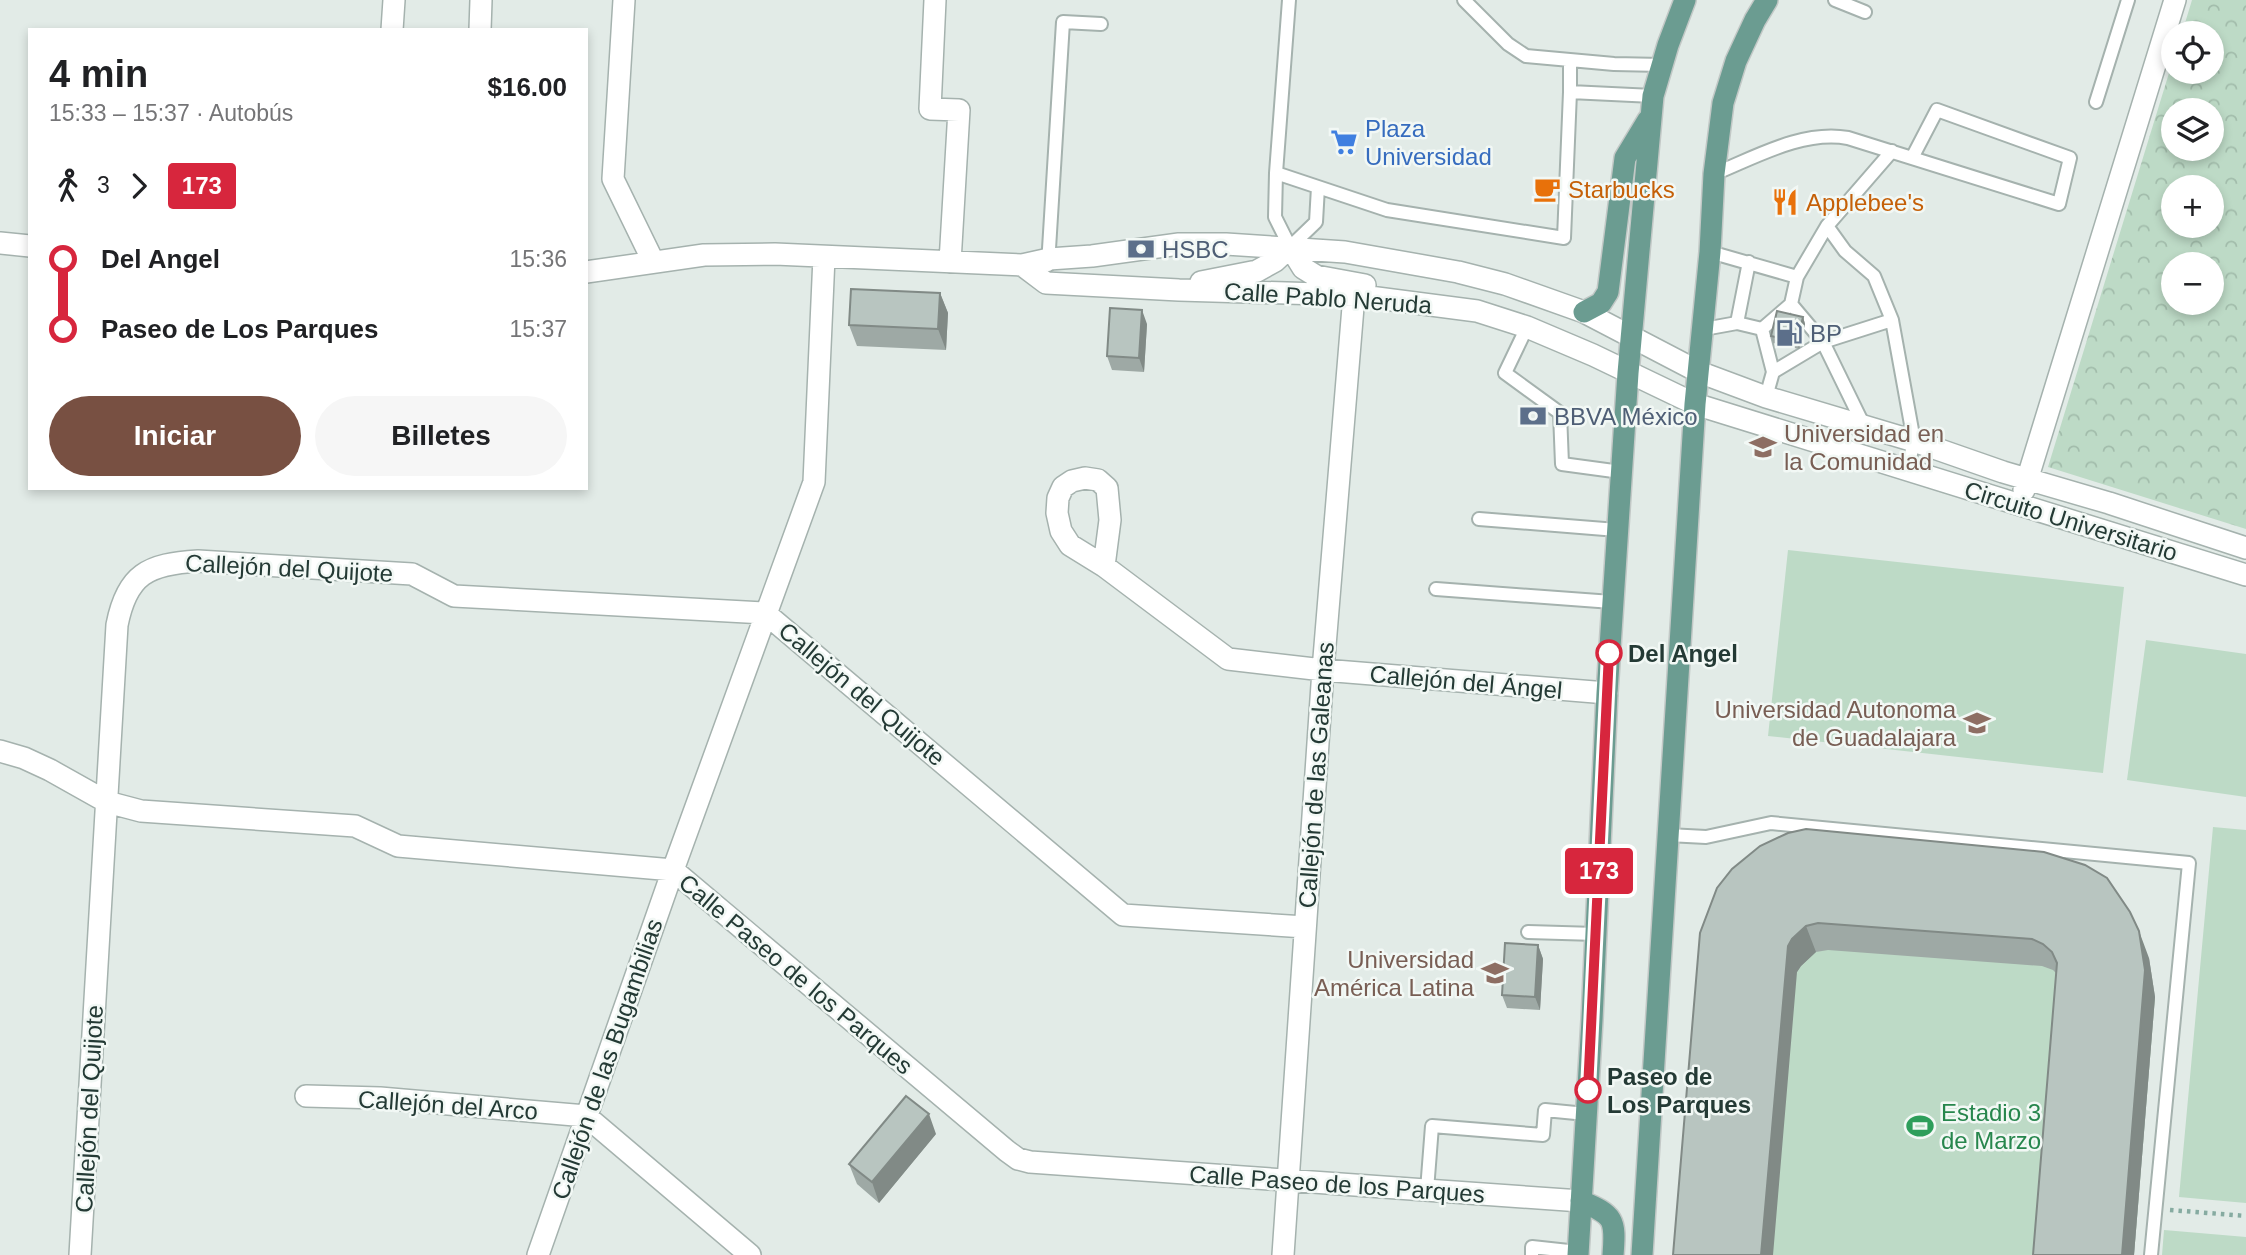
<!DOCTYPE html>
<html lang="es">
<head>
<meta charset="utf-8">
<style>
	:root { --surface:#fff; --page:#f6f6f6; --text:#202124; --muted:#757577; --accent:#785042 }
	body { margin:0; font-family:Arial,sans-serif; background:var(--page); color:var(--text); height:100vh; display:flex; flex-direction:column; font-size:26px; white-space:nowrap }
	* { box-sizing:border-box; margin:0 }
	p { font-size:23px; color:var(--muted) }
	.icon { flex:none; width:38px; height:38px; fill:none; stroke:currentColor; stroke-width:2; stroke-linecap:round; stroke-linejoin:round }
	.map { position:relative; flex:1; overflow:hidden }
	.details { position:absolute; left:28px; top:28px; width:560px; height:462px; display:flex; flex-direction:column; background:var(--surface); border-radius:0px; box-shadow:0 4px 10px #0003 }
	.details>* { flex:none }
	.badge { padding:0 14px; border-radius:5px; font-size:24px; line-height:46px }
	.controls { position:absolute; left:2161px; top:21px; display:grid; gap:14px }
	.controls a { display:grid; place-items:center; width:63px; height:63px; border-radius:50%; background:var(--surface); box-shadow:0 4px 10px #0003; font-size:35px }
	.map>.badge { position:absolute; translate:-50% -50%; box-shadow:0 0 0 4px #fff }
	.legs { display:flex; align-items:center; gap:10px; height:77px; padding:0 21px; font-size:23px }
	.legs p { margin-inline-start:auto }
	.head { display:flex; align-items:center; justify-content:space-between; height:119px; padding:0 21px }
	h1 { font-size:38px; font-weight:800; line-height:52px }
	.primary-button { display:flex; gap:14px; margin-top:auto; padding:14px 21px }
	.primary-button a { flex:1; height:80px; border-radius:42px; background:var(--accent); color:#fff; font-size:28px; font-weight:800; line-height:80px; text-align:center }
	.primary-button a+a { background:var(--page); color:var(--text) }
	ul { padding:0 21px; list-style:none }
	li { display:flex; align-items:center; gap:24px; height:70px; font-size:26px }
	li i { display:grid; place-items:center; width:10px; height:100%; margin:0 9px; background:currentColor }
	li i::after { content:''; width:18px; height:18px; margin:-9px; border:5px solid; border-radius:50%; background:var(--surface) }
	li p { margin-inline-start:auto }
	li:first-child i { background:linear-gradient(#0000 50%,currentColor 0) }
	li:last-child i { background:linear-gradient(currentColor 50%,#0000 0) }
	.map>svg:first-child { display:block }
</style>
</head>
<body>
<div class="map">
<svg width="2246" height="1255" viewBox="0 0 2246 1255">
	<defs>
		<pattern id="forest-crowns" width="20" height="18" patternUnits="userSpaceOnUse" patternTransform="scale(1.75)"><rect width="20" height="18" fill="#bddac6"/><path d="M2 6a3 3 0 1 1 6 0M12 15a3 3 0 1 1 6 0" fill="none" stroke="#a2bcab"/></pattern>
	</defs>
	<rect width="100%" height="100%" fill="#e2ebe7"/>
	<path fill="#bddac6" d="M1788,550L2124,587L2103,773L1768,736Z
		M2146,640L2246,654V797L2127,780Z
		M2213,827L2246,830V1203L2179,1197Z
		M1770,873L2155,997L2134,1255H1685Z
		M2164,1230L2246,1237V1255H2162Z"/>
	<path fill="url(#forest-crowns)" fill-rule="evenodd" d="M2192,0H2246V529L2048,467L2173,60L2174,72H2212V33H2182ZM2174,110H2212V149H2174ZM2174,187H2212V226H2174ZM2174,264H2212V303H2174Z"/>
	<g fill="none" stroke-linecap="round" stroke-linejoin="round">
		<defs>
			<path id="service" d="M1289,0L1276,173L1387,210L1564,238L1570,92V61
				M1464,0L1508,44L1526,56L1614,64L1662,65
				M1835,0L1865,12
				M1570,92L1653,96
				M2096,102L2128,0
				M1276,173L1275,217L1290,247L1316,222L1318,187
				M1714,174C1756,157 1802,130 1848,138L2059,204L2070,158L1937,110L1912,158
				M1827,226L1845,251L1874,276L1892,320L1914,441L1907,471
				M1710,252L1797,277L1827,226L1892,151
				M1048,265L1063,22L1101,24
				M1791,304L1823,342L1864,426
				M1737,323L1749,262
				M1527,327L1505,373L1560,413L1562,464L1621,472
				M1704,329L1737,323L1762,329L1791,304L1797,277
				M1762,329L1773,372
				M1766,397L1773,372L1823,342L1892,320
				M1479,519L1617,530
				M1436,589L1612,602
				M1668,835L1706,837L1771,823L2189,863L2151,1255
				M1528,932L1596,934
				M1427,1190L1432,1126L1543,1135L1545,1110L1586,1114
				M1532,1255V1247L1578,1252"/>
			<path id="minor" d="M624,0L613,179L653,261
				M935,0L930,109L959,110L950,262
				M392,30L394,0
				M480,30L481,0
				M0,243L30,246
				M1022,265L1046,283L1179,290L1354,295L1477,311L1527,327L1593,355L1695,404L2246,575
				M586,272L704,255L775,254L1022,265L1049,259L1092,256L1179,244H1226L1345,252L1458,272L1505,284L1584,312L1699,372L1766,397L1914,441L2003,472L2109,503L2246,548
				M1201,282L1257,271L1275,261L1290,247L1303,268L1316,276L1365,285
				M2024,490L2175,0
				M1104,566L1110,520L1107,488L1098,480L1085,478L1072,481L1063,487L1058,498L1057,513L1061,531L1070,545L1104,566L1228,659L1323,670L1607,693
				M0,751L24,758L50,770L107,802L141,811L355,826L398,846L673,870L1007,1151L1018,1159L1030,1162L1581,1201
				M306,1096L380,1098L586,1116L750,1255
				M80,1255L117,625C127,574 148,564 198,561L412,574L454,596L765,613L1123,915L1305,927
				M538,1255L673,870L814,482L824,257
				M1283,1255L1323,670L1354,295"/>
			<path id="primary" d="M1584,312L1601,303L1608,292L1625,158L1648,120
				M1581,1201C1614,1215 1616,1219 1613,1255
				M1578,1255L1592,1020L1607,693L1628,373L1653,96L1668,45L1685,0
				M1642,1255L1695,404L1710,252L1714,174L1723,103L1736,61L1755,20L1767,0"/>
		</defs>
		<use href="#service" stroke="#a5b2ae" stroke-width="16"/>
		<use href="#minor" stroke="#a5b2ae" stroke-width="24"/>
		<use href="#primary" stroke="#c2c8c6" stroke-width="24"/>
		<path stroke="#86aba1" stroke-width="4.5" stroke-dasharray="3.5 5" stroke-linecap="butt" d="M2170,1210L2246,1216"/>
		<use href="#service" stroke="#fff" stroke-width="12"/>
		<use href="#minor" stroke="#fff" stroke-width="21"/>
		<use href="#primary" stroke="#6b9c91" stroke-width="21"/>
	</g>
	<path fill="#9ea9a5" d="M940,293L948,313L946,350L857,346L849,325Z
		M1803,317L1805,324L1799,349L1773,343L1771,336Z
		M1147,324L1144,372L1112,370L1107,356Z
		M1717,888L2149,958L2155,997L2134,1255H2033L2056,973L2053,970L2042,966L1828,950L1816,952L1801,966L1797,972Z
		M1538,945L1543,959L1540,1010L1507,1008L1502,995Z
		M936,1134L879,1203L857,1184L849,1164Z"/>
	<path fill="#818a86" d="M940,293L948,313L946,350L938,329Z
		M1142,310L1147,324L1144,372L1139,358Z
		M1803,317L1805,324L1799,349L1797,342Z
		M1806,926L1816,952L1801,966L1797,972L1773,1255H1761L1788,946L1792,939Z
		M2139,931L2149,958L2155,997L2134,1255H2122Z
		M1538,945L1543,959L1540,1010L1535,997Z
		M929,1114L936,1134L879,1203L872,1182Z"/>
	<path fill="#b8c5c0" stroke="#818a86" stroke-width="2" d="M851,289L940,293L938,329L849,325Z
		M1110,308L1142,310L1139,358L1107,356Z
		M1777,311L1803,317L1797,342L1771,336Z
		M1806,829L2044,852L2085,865L2107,878L2130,912L2139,931L2145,970L2122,1255H2033L2057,963L2052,952L2043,944L2032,939L1818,923L1806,926L1792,939L1788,946L1761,1255H1673L1700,933L1717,888L1732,869L1760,846L1788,833Z
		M1505,943L1538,945L1535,997L1502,995Z
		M906,1096L929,1114L872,1182L849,1164Z"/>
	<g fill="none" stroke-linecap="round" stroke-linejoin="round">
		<defs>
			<path id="line-1" d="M1588,1090L1609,653"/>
		</defs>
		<use href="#line-1" stroke="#fff" stroke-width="16"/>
		<use href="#line-1" stroke="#d7263d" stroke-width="10"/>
	</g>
	<defs>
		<symbol id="supermarket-bare" viewBox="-9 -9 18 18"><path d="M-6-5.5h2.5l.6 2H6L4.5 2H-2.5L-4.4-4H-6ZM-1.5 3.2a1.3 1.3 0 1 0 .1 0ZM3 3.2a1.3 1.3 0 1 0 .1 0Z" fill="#3f7fe0" stroke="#f2f8f5" stroke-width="2.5" paint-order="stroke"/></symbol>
		<symbol id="cafe-bare" viewBox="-9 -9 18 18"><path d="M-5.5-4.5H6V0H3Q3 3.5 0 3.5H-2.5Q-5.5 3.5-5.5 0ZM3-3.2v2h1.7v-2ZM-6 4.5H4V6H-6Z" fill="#e8710a" stroke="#f2f8f5" stroke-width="2.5" paint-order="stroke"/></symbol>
		<symbol id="restaurant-bare" viewBox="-9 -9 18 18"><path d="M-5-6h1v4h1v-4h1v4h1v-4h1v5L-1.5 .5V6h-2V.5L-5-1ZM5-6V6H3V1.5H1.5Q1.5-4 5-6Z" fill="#e8710a" stroke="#f2f8f5" stroke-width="2.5" paint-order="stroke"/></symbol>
		<symbol id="bank-bare" viewBox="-9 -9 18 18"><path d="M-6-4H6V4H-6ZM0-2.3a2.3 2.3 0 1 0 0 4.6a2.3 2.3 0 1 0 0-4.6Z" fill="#5c6f8a" stroke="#f2f8f5" stroke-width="2.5" paint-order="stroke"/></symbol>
		<symbol id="fuel-bare" viewBox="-9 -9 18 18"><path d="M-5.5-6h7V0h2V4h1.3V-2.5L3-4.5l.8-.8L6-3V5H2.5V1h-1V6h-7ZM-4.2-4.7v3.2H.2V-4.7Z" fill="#5c6f8a" stroke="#f2f8f5" stroke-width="2.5" paint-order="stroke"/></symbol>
		<symbol id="university-bare" viewBox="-9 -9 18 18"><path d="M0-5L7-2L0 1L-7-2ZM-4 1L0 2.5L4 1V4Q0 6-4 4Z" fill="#8d6e63" stroke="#f2f8f5" stroke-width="2.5" paint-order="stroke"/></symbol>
		<symbol id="school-bare" viewBox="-9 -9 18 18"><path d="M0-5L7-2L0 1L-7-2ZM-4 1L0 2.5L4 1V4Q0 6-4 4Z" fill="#8d6e63" stroke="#f2f8f5" stroke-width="2.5" paint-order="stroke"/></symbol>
		<symbol id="stadium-bare" viewBox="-9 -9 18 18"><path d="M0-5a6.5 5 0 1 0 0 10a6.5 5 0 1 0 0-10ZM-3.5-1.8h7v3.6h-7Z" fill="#2e9e5b" stroke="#f2f8f5" stroke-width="2.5" paint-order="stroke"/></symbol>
	</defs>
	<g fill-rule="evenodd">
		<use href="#supermarket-bare" x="1325" y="123" width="38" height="38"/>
		<use href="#cafe-bare" x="1528" y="170" width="38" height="38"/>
		<use href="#restaurant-bare" x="1766" y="183" width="38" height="38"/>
		<use href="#bank-bare" x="1122" y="230" width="38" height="38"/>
		<use href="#fuel-bare" x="1770" y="314" width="38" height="38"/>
		<use href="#bank-bare" x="1514" y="397" width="38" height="38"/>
		<use href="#university-bare" x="1744" y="428" width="38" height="38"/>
		<use href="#university-bare" x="1958" y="704" width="38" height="38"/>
		<use href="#school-bare" x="1476" y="954" width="38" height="38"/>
		<use href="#stadium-bare" x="1901" y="1107" width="38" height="38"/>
	</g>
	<g fill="#fff" stroke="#d7263d" stroke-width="3.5">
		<circle cx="1609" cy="653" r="12"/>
		<circle cx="1588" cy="1090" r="12"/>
	</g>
	<g text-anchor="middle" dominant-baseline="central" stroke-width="5" stroke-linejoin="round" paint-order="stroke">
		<g font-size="24" fill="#366cbe" stroke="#f2f8f5" text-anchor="start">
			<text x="1365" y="128">Plaza<tspan x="1365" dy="28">Universidad</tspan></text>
		</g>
		<g font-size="24" fill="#c56008" stroke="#f2f8f5" text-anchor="start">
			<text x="1568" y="189">Starbucks</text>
			<text x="1806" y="202">Applebee's</text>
		</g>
		<g font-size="24" fill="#4e5e75" stroke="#f2f8f5" text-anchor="start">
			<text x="1162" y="249">HSBC</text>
			<text x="1810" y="333">BP</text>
			<text x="1554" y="416">BBVA México</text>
		</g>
		<g font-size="24" fill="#243a35" stroke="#f2f8f5">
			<text transform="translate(1328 298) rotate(4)">Calle Pablo Neruda</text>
			<text transform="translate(2071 521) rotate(17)">Circuito Universitario</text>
			<text transform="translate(289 568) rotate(3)">Callejón del Quijote</text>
			<text transform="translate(1466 682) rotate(5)">Callejón del Ángel</text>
			<text transform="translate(862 694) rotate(40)">Callejón del Quijote</text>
			<text transform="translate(1316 775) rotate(-86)">Callejón de las Galeanas</text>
			<text transform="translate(796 974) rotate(40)">Calle Paseo de los Parques</text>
			<text transform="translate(607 1059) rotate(-71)">Callejón de las Bugambilias</text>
			<text transform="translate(448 1105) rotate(4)">Callejón del Arco</text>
			<text transform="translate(89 1109) rotate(-87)">Callejón del Quijote</text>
			<text transform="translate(1337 1184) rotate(4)">Calle Paseo de los Parques</text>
		</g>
		<g font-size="24" fill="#785e54" stroke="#f2f8f5" text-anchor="end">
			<text x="1784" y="433" text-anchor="start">Universidad en<tspan x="1784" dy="28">la Comunidad</tspan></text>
			<text x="1956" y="709">Universidad Autonoma<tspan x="1956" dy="28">de Guadalajara</tspan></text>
			<text x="1474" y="959">Universidad<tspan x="1474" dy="28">América Latina</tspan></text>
		</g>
		<g font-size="24" font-weight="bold" fill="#243a35" stroke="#f2f8f5" text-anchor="start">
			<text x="1628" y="653">Del Angel</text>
			<text x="1607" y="1076">Paseo de<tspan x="1607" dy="28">Los Parques</tspan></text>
		</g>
		<g font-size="24" fill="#27864d" stroke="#f2f8f5" text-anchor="start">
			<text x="1941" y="1112">Estadio 3<tspan x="1941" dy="28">de Marzo</tspan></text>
		</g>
	</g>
</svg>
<div class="controls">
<a><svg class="icon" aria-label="locate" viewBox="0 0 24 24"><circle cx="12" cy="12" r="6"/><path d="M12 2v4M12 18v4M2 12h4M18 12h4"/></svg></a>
<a><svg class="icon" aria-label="layers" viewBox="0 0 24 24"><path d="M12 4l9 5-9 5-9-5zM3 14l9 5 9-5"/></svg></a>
<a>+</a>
<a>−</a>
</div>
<b class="badge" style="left:1599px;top:871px;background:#d7263d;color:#fff">173</b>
<section class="details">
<div class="head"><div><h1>4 min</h1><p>15:33 – 15:37 · Autobús</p></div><b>$16.00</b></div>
<div class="legs"><svg class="icon" aria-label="walk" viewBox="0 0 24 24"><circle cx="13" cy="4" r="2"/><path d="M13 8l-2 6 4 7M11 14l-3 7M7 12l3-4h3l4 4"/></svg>3<svg class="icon" aria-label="forward" viewBox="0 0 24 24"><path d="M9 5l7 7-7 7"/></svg><b class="badge" style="background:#d7263d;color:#fff">173</b></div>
<ul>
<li><i style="color:#d7263d"></i><b>Del Angel</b><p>15:36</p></li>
<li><i style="color:#d7263d"></i><b>Paseo de Los Parques</b><p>15:37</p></li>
</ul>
<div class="primary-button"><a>Iniciar</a><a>Billetes</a></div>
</section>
</div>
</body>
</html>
